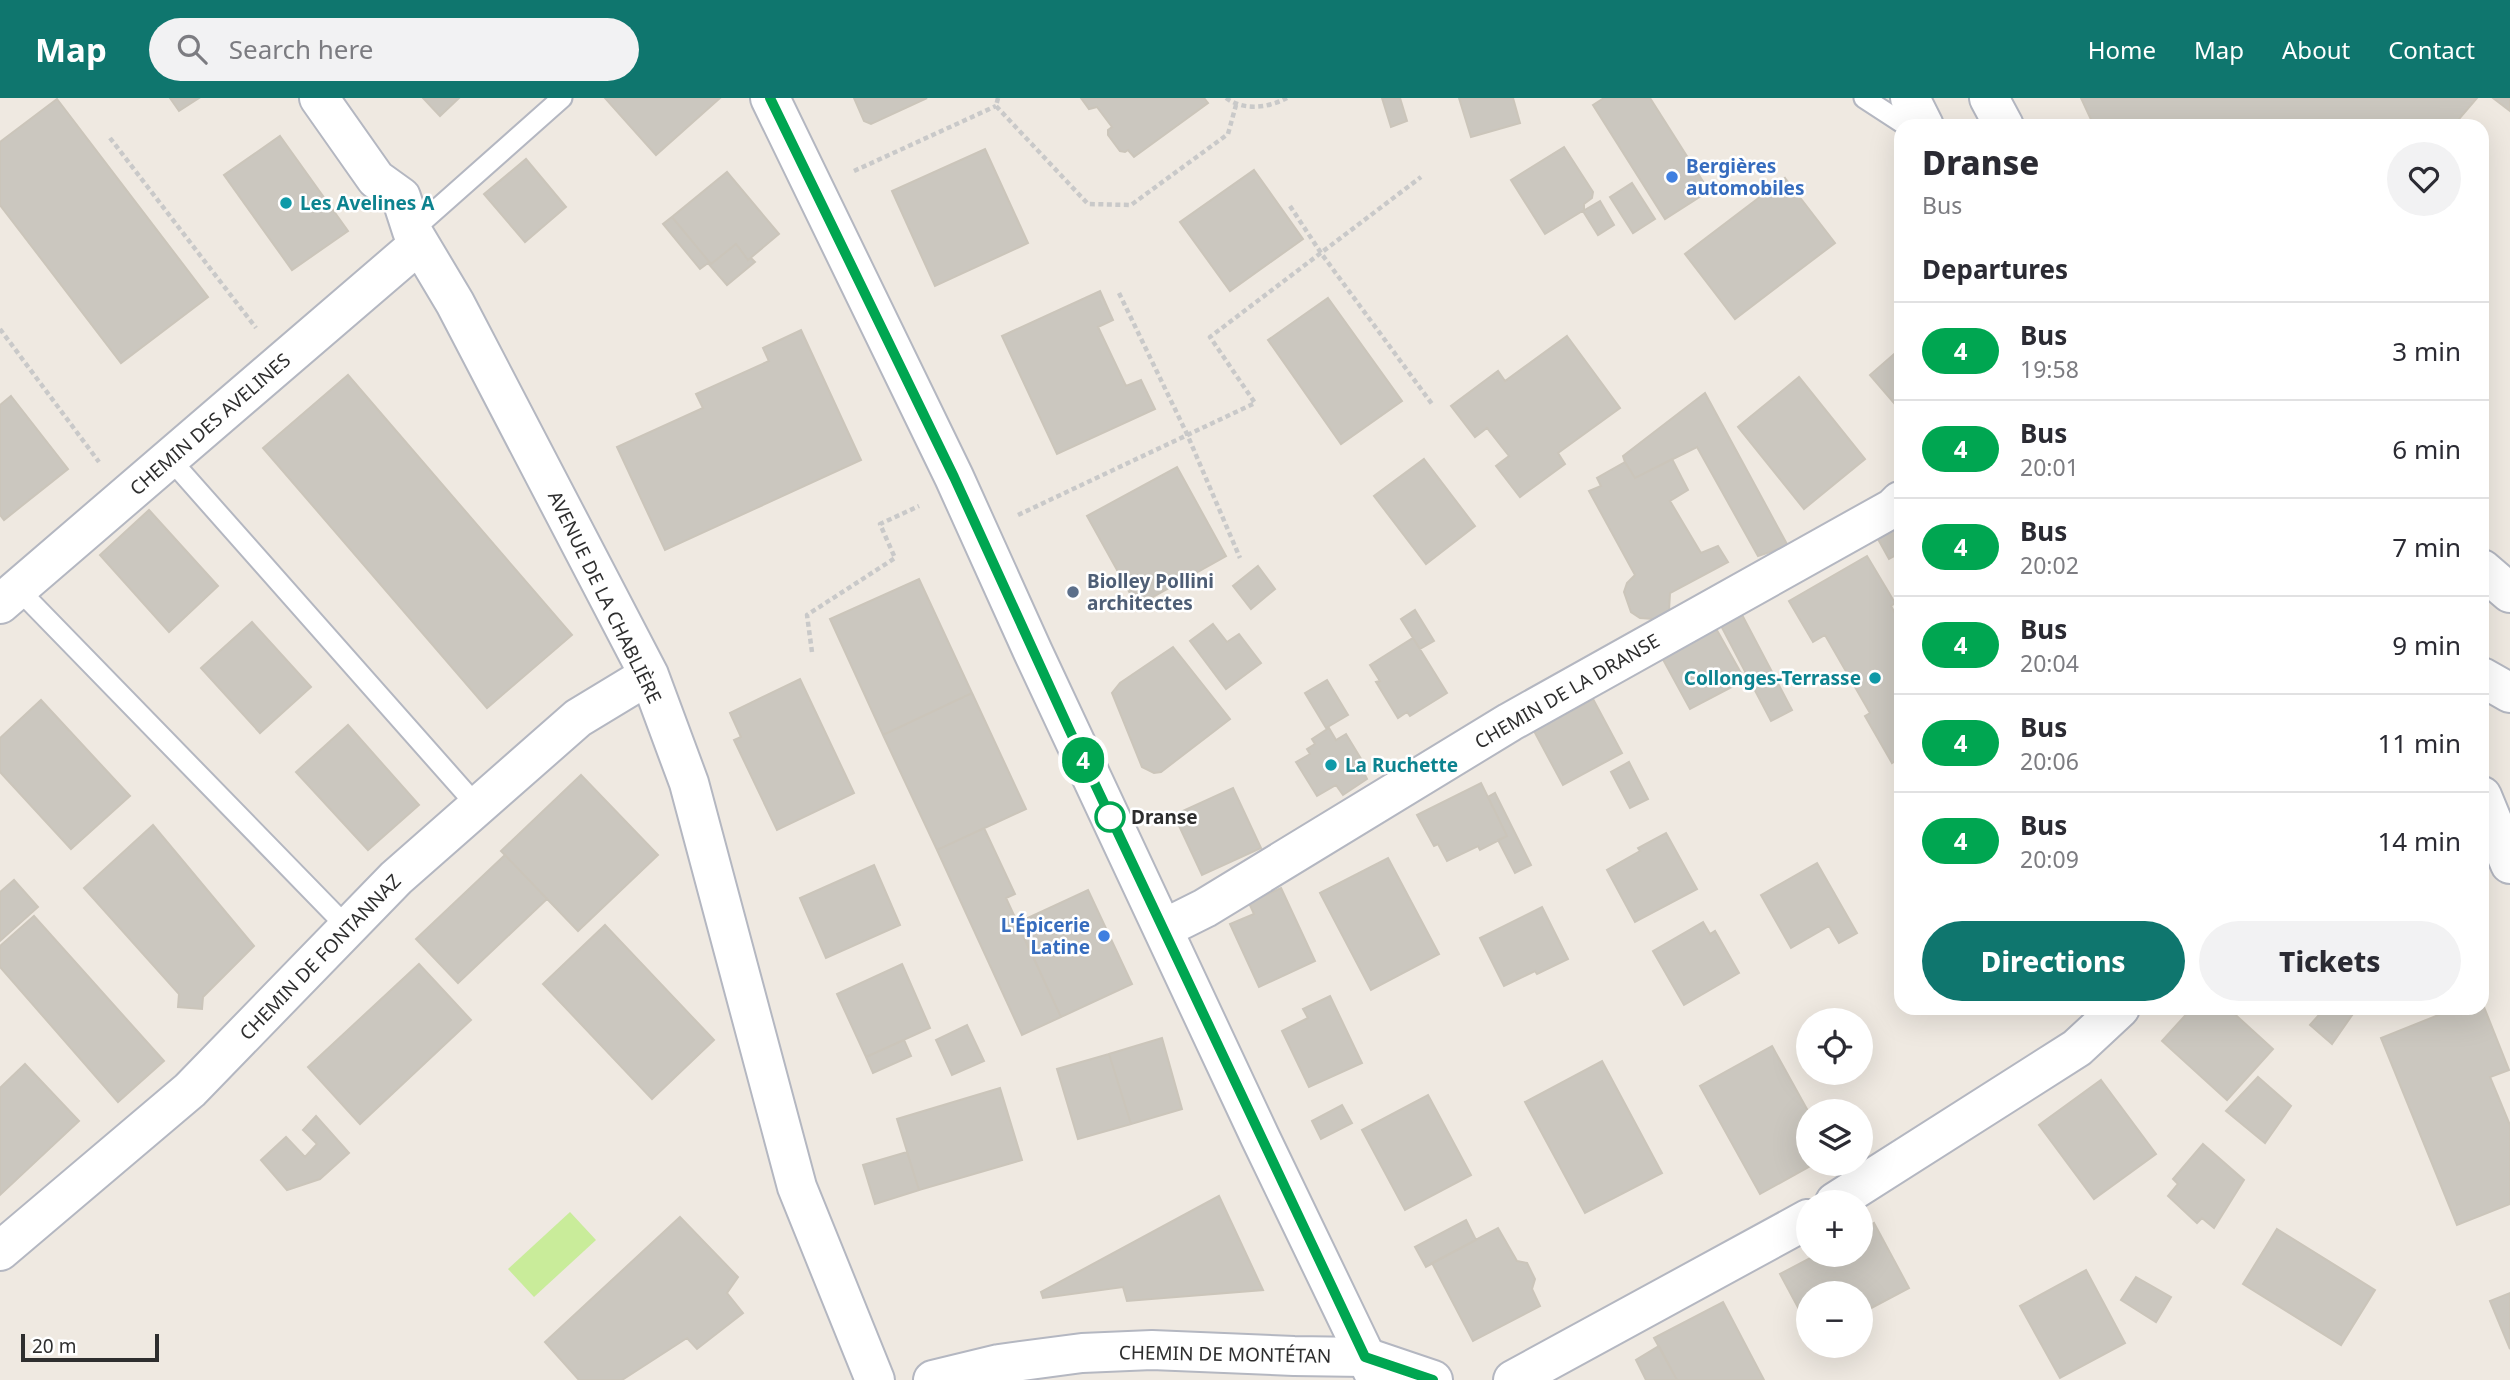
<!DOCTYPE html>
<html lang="en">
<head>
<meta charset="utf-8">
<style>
	:root { --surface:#fff; --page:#f2f2f3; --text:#2b2b33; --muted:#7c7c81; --line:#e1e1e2; --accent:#0f766e }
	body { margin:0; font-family:"Noto Sans",sans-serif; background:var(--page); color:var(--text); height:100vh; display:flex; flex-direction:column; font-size:26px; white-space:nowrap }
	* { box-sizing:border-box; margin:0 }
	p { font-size:23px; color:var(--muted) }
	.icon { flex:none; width:38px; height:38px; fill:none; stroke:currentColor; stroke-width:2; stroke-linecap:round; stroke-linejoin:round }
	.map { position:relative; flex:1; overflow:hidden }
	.panel { position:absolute; left:1894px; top:21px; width:595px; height:896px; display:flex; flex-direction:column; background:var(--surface); border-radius:21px; box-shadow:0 7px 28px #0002 }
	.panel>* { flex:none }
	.badge { padding:0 14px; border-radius:23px; font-size:24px; line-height:46px }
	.tools { position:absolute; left:1796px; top:910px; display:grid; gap:14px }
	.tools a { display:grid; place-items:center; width:77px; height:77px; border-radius:50%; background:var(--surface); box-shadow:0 7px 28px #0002; font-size:35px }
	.scale { position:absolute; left:21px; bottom:18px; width:138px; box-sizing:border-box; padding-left:7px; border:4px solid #2e2e2e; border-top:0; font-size:19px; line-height:24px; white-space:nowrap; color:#2e2e2e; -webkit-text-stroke:5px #fff; paint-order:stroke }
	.map>.badge { position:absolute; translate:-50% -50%; box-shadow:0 0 0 4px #fff }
	h2 { padding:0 28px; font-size:26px; line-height:63px }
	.round { display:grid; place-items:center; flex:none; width:74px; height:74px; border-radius:37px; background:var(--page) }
	.summary { display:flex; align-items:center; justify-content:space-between; height:119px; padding:0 28px }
	h1 { font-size:33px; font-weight:800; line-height:52px }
	.action { display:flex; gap:14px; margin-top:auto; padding:14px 28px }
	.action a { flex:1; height:80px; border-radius:42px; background:var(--accent); color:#fff; font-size:28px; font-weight:800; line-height:80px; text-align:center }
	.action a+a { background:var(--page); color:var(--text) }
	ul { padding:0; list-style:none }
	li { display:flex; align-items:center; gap:21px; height:98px; padding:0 28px; border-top:2px solid var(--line) }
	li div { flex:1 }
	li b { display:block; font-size:26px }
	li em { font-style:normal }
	li .badge { min-width:77px; font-weight:700; text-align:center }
	header { display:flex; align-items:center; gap:42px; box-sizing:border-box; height:98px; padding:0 35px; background:var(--accent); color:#fff }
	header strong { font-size:33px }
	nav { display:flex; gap:38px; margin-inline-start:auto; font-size:24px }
	.search { width:490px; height:63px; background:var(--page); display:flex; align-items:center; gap:18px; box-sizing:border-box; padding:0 24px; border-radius:38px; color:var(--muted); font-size:26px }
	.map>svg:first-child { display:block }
</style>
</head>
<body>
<header>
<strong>Map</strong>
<div class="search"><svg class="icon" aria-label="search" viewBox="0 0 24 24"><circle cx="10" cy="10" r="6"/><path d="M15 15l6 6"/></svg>Search here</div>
<nav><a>Home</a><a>Map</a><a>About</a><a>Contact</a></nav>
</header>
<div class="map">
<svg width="2510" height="1282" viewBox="0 0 2510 1282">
	<rect width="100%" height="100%" fill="#efe9e1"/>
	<path fill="#c9ec9a" d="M570,1114L596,1142L534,1199L508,1171Z"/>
	<path fill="#cbc7bf" stroke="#cbc5ba" stroke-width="2" d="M170,0H199L179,13Z
		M423,0H459L440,18Z
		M605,0H720L656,57Z
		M854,0H927L871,26L864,23Z
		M1081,0H1204L1208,5L1134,59L1128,52L1125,54L1120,53L1108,37V32L1112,29L1097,9L1089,11Z
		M1382,0H1400L1407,23L1391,29Z
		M1459,0H1513L1520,25L1471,39Z
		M1604,0H1650L1709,93L1665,121L1593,7Z
		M2081,0H2477L2453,28H2094Z
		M2493,0H2510V13Z
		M57,1L208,199L121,265L0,107V44Z
		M280,38L348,133L292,172L224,77Z
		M1564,49L1593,94L1592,100L1584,106V112L1545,136L1511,82Z
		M985,51L1028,145L935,188L892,93Z
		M526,61L566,109L525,144L484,96Z
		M1254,72L1303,141L1230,193L1180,124Z
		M727,74L779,136L748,162L736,146L711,166L672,119Z
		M1785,80L1835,145L1735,221L1685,156Z
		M1632,85L1655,121L1633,135L1610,99Z
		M1600,103L1614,127L1598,137L1583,113Z
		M672,119L711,166L736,146L748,162L751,160L755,164L727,187L708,165L700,171L663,126Z
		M1100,193L1113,222L1098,229L1126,288L1141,282L1155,311L1057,356L1002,238Z
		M1328,200L1402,303L1341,346L1268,242Z
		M801,232L861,362L665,452L617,349L703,310L696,296L769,263L763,250Z
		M1567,238L1620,310L1558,355L1565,366L1520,399L1496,368L1509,358L1487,330L1475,339L1451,308L1498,273L1505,283Z
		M1900,251V312L1870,277Z
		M348,277L572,537L487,610L263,350Z
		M1799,279L1865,361L1804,411L1738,329Z
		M1705,295L1788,448L1758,458L1697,349L1635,380L1625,364L1623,358Z
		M11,298L68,371L4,422L0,417V307Z
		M1424,361L1475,428L1426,466L1374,398Z
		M1672,361L1688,392L1670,403L1701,455L1718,448L1728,464L1670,495L1669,513L1663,519L1654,521L1640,520L1631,514L1624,494L1627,485L1635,477L1589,393L1601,388L1597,380L1625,364L1635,380Z
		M1177,369L1226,458L1137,508L1087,418Z
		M149,412L218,488L169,534L100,457Z
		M1900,420V455L1889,461L1874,434Z
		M1867,458L1895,505L1891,508L1900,524V660L1892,665L1865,618L1870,615L1825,537L1813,544L1789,503Z
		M1258,468L1275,491L1251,511L1233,488Z
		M919,481L972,595L883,637L830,521Z
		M1415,512L1434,543L1420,551L1401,521Z
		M1740,513L1792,612L1771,623L1719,524Z
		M252,524L311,589L260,635L201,570Z
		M1213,526L1227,544L1239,536L1261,565L1226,591L1190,543Z
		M1714,527L1745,582L1690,611L1660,556Z
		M1413,540L1447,595L1410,618L1407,614L1398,620L1376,584L1380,583L1370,567Z
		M1173,549L1230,621L1161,674L1154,675L1142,669L1112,595L1120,585Z
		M800,581L854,695L777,732L734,642L741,639L730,615Z
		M1327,582L1348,617L1326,630L1305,595Z
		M972,595L1026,711L937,752L883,637Z
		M1593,601L1622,655L1563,687L1534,633Z
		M41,602L130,698L71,751L0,674V640Z
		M348,627L419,707L368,752L296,674Z
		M1329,630L1336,642L1346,636L1366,669L1362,671L1367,681L1343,697L1336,687L1317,698L1296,664L1310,656L1307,651L1315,646L1312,641Z
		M1629,664L1648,701L1630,710L1611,674Z
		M581,677L658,757L578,833L501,753Z
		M1481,685L1507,738L1480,752L1478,748L1447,763L1438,746L1434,748L1417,717Z
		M1233,690L1261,750L1202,777L1174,717Z
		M1495,695L1531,767L1515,775L1498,742L1507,738L1488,699Z
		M153,727L254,848L203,899L202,911L178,909L179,896L84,790Z
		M984,730L1015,796L1006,800L1061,919L1022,937L937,752Z
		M1666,735L1697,791L1635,824L1607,772L1640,753L1638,750Z
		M505,757L547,801L458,885L416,841Z
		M1388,760L1439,856L1371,892L1320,795Z
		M1817,765L1857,835L1839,845L1829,828L1791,850L1761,797Z
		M874,767L900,827L826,860L800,800Z
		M14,782L38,809L0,843V794Z
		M1281,790L1315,863L1259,889L1230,826L1254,816L1249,805Z
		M1088,792L1132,886L1061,919L1017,825Z
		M1542,809L1568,861L1537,876L1535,873L1504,888L1480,840Z
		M34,818L164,963L118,1004L0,869V848Z
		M1703,824L1710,836L1715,833L1739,875L1684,907L1653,853Z
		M605,827L714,942L652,1001L543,886Z
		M419,866L471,922L360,1026L308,969Z
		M902,866L930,930L866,959L837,896Z
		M1330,898L1362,965L1309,989L1282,933L1308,920L1303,911Z
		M2482,904L2509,972L2490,979L2510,1027V1106L2457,1127L2381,940L2456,910H2482Z
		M2192,910H2228L2273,951L2227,1002L2162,943Z
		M2325,910H2357L2332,946L2310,927Z
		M967,927L984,963L952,977L936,942Z
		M1162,940L1182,1011L1131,1026L1109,956Z
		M904,942L911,958L873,975L866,959Z
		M1772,948L1808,1013V1066H1814L1760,1096L1700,988Z
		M1109,956L1131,1026L1078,1041L1057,971Z
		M1602,963L1662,1075L1585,1115L1525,1004Z
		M25,966L79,1023L0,1097V990Z
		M2258,979L2291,1008L2265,1045L2226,1013Z
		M2101,982L2156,1056L2094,1101L2039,1027Z
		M1000,990L1022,1062L919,1092L897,1021Z
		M1428,997L1471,1077L1405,1112L1362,1032Z
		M1342,1007L1352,1025L1321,1041L1312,1023Z
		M316,1018L349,1055L320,1081L287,1092L261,1062L286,1039L305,1059L317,1046L303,1032Z
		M2203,1046L2244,1082L2214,1130L2202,1120L2197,1125L2168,1098L2178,1086L2173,1081Z
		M907,1054L919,1092L875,1106L863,1067Z
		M1219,1098L1263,1192L1127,1203L1123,1189L1043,1200L1041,1194Z
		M680,1119L738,1179L727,1195L743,1215L697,1251L687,1240L622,1282H579L545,1244Z
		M1466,1122L1476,1142L1426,1169L1415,1149Z
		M1874,1125L1909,1190L1860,1216V1195H1808V1228L1780,1176L1816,1157H1860V1133Z
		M1498,1130L1517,1163L1527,1165L1535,1181L1532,1191L1540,1208L1473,1243L1432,1165Z
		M2277,1131L2375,1192L2341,1247L2243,1186Z
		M2086,1172L2125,1245L2060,1280L2020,1208Z
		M2136,1179L2171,1199L2156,1224L2121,1202Z
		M2510,1195V1251L2490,1203Z
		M1723,1204L1764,1282H1677L1654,1240Z
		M1659,1248L1677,1282H1646L1636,1262Z"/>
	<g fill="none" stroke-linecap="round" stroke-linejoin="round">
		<defs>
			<path id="service" d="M1864,0L1907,28
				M412,133L562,0
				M170,361L478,709
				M18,491L348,830"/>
			<path id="minor" d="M319,0L376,81L401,99L412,133L455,205L649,577L689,685L797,1089L875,1282
				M770,0L954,379L1033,554L1260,1039L1377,1282
				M0,506L419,146
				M1163,831L1205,810L1510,624L1893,410L1900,403
				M1835,1104L2077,950L2120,910
				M0,1153L190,992L396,780L578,620L649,577
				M1513,1282L1808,1121"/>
			<path id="tertiary" d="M1910,0L1924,28
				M1989,0L2004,28
				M2482,471L2510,495
				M2482,579L2510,595
				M2482,698L2510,766
				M933,1282L999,1266L1082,1255L1152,1252L1294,1258L1365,1259L1433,1282"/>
		</defs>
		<use href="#service" stroke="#b4b7c1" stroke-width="23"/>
		<use href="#minor" stroke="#b4b7c1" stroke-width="42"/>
		<use href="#tertiary" stroke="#b4b7c1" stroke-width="42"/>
		<path stroke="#c9c9c9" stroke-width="4.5" stroke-dasharray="5 3.5" stroke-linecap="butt" d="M998,0L996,8L1088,106L1131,107L1228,36L1236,7
			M1226,0C1244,13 1268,10 1287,0
			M110,40L256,230
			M854,73L996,8
			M1290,108L1321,155L1432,306
			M1119,195L1187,336L1240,460
			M0,231L99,364
			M1018,417L1255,305L1210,239L1421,79
			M812,554L807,517L895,460L880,426L919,408"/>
		<use href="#service" stroke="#fff" stroke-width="19"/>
		<use href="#minor" stroke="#fff" stroke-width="38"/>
		<use href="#tertiary" stroke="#fff" stroke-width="38"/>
	</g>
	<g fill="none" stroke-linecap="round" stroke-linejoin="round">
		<defs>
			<path id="line" d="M770,0L954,379L1069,631L1365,1259L1433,1282"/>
		</defs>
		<use href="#line" stroke="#fff" stroke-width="16"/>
		<use href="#line" stroke="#00a651" stroke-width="10"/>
	</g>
	<g fill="#3f7fe0" stroke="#fff" stroke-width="2.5">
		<circle cx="1672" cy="79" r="7"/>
		<circle cx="1104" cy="838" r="7"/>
	</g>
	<g fill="#0f9aa8" stroke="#fff" stroke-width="2.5">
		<circle cx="286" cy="105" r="7"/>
		<circle cx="1875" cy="580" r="7"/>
		<circle cx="1331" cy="667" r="7"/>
	</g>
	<circle fill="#5c6f8a" stroke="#fff" stroke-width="2.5" cx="1073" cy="494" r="7"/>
	<circle fill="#fff" stroke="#00a651" stroke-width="3.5" cx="1110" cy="719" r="14"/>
	<g text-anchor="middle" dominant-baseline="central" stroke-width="5" stroke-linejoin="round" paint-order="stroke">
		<g font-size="19" font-weight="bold" fill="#366cbe" stroke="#fff" text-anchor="start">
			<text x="1686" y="68">Bergières<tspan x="1686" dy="22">automobiles</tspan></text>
			<text x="1090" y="827" text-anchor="end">L'Épicerie<tspan x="1090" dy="22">Latine</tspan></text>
		</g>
		<g font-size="19" font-weight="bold" fill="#0d838f" stroke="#fff" text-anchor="start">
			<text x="300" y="105">Les Avelines A</text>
			<text x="1861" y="580" text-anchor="end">Collonges-Terrasse</text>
			<text x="1345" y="667">La Ruchette</text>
		</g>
		<g font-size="19" fill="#2e2e2e" stroke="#fff">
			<text transform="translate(210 326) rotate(-41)">CHEMIN DES AVELINES</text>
			<text transform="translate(605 499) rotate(64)">AVENUE DE LA CHABLIÈRE</text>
			<text transform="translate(1567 593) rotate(-30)">CHEMIN DE LA DRANSE</text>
			<text transform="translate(320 859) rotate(-46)">CHEMIN DE FONTANNAZ</text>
			<text transform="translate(1225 1256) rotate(1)">CHEMIN DE MONTÉTAN</text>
		</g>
		<g font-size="19" font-weight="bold" fill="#4e5e75" stroke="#fff" text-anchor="start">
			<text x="1087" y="483">Biolley Pollini<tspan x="1087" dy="22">architectes</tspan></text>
		</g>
		<g font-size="19" font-weight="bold" fill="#2e2e2e" stroke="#fff" text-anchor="start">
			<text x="1131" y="719">Dranse</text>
		</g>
	</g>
</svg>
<div class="tools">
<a><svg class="icon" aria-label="locate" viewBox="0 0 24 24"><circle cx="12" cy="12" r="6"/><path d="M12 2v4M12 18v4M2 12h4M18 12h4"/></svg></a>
<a><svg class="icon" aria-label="layers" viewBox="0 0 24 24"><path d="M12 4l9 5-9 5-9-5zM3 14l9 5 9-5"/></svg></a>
<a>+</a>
<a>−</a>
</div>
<div class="scale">20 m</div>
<b class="badge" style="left:1083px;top:662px;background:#00a651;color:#fff">4</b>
<section class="panel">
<div class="summary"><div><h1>Dranse</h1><p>Bus</p></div><a class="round"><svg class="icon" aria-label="heart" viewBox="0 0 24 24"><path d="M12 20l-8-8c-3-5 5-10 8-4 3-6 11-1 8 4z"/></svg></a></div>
<h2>Departures</h2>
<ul>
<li><span class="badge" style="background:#00a651;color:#fff">4</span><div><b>Bus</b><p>19:58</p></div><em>3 min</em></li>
<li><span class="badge" style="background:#00a651;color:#fff">4</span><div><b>Bus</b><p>20:01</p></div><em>6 min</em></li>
<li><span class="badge" style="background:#00a651;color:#fff">4</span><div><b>Bus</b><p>20:02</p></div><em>7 min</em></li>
<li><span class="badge" style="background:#00a651;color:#fff">4</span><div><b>Bus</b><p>20:04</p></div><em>9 min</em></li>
<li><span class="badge" style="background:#00a651;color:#fff">4</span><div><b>Bus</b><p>20:06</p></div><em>11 min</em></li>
<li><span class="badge" style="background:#00a651;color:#fff">4</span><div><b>Bus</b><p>20:09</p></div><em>14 min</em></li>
</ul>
<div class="action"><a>Directions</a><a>Tickets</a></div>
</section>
</div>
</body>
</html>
